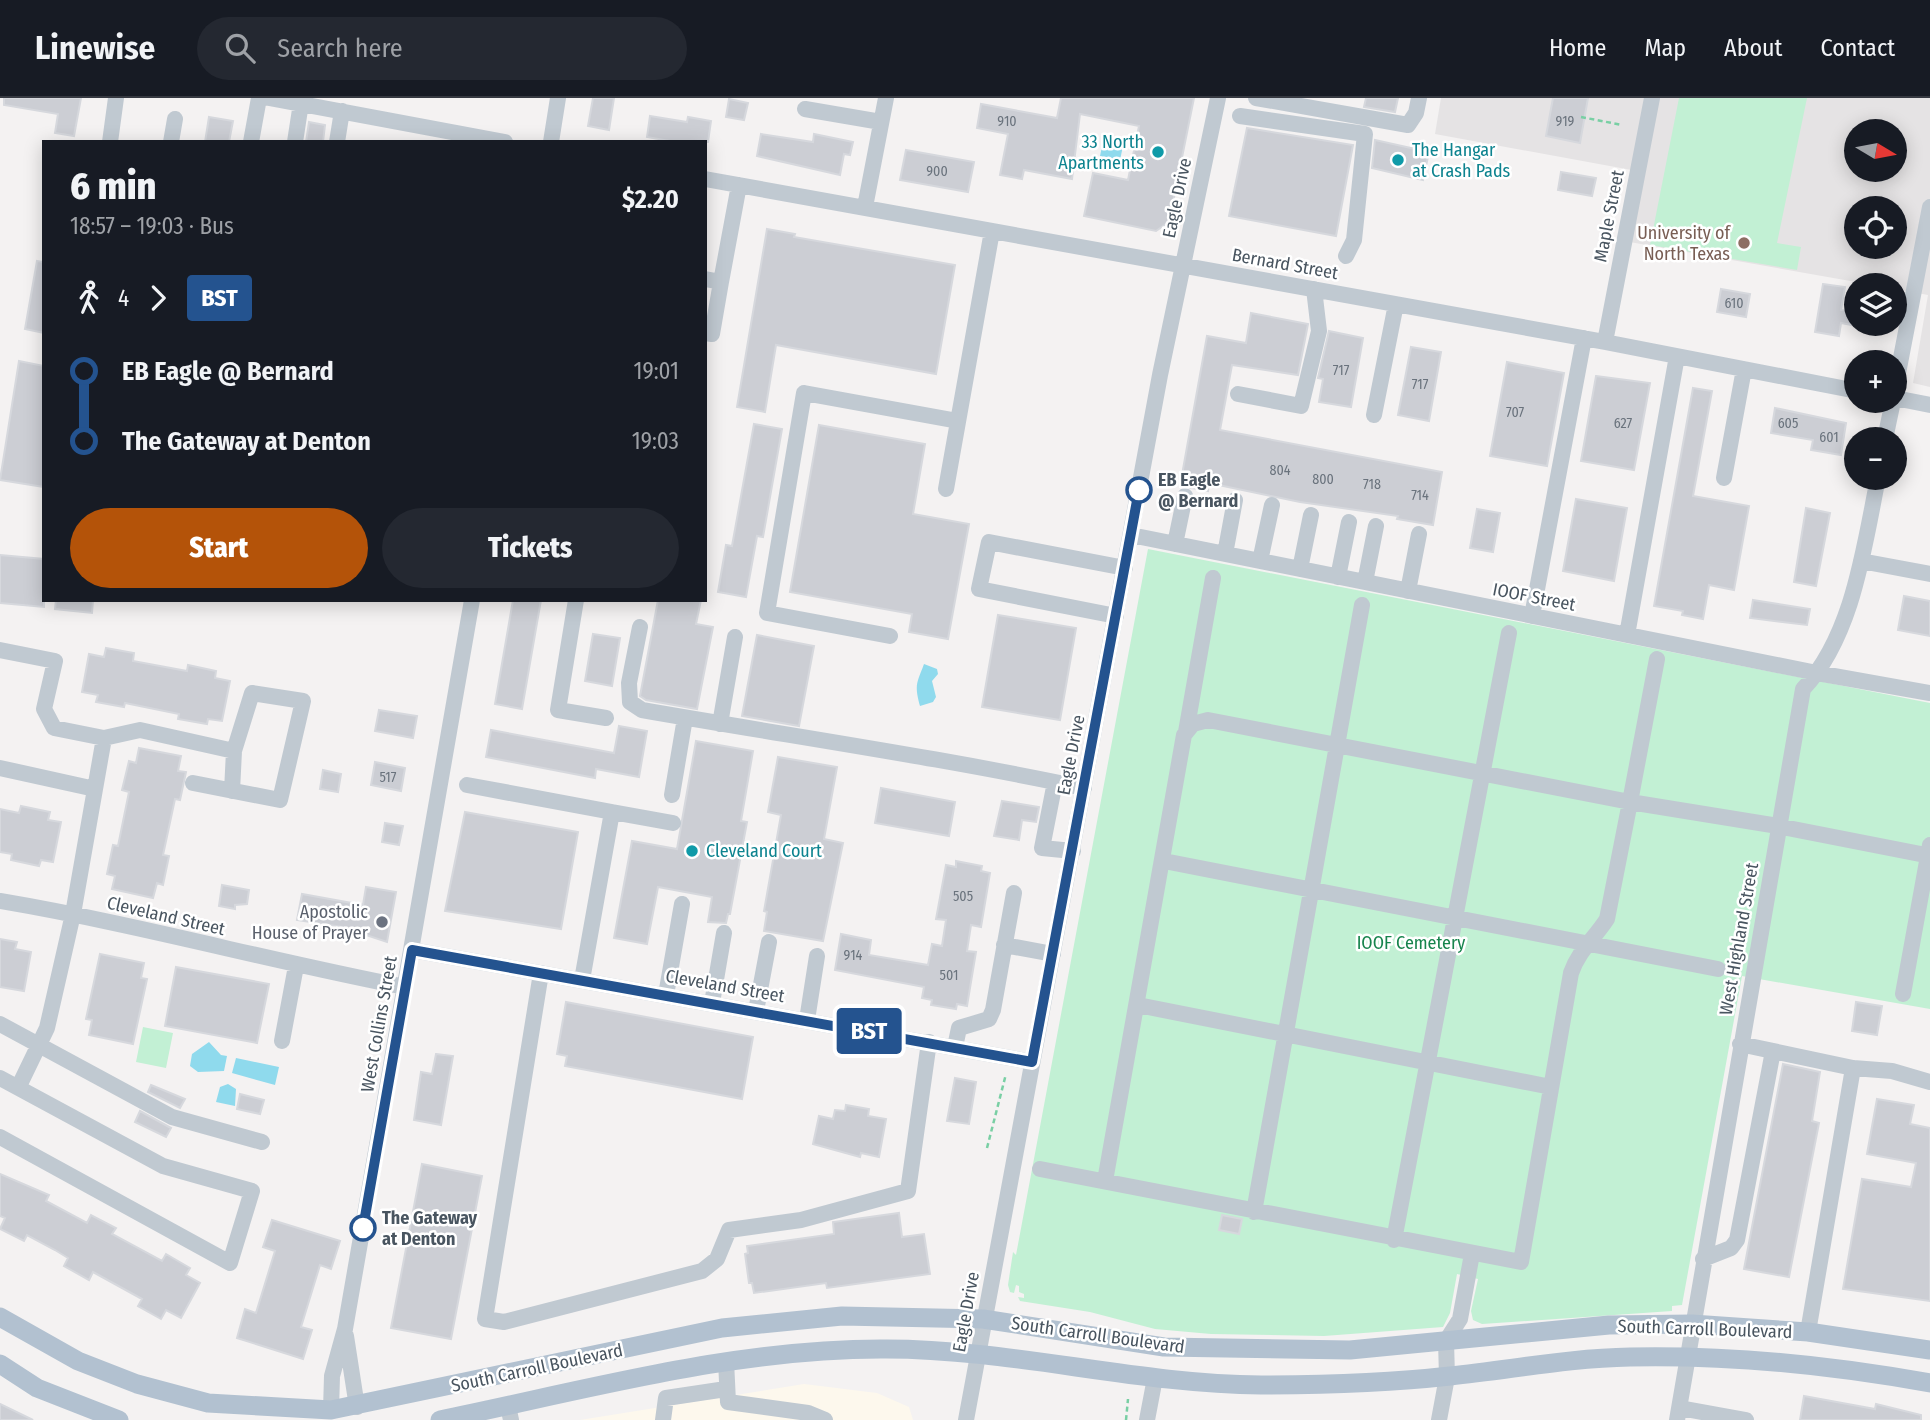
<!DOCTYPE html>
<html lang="en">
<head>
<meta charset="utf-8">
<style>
	:root { --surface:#171b24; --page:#242831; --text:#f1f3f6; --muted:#9ea1a6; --line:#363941; --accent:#b45309 }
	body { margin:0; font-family:"Fira Sans Condensed",sans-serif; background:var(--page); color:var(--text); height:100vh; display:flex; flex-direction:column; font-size:26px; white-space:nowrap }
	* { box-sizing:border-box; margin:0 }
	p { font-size:23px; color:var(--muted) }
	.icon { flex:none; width:38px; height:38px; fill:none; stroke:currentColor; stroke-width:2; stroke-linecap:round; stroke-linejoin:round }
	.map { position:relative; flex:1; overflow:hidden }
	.side { position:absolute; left:42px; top:42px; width:665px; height:462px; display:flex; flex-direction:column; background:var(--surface); border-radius:0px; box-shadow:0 4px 18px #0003 }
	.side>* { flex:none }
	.badge { padding:0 14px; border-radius:5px; font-size:24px; line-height:46px }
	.needle { width:46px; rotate:100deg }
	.buttons { position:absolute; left:1844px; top:21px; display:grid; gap:14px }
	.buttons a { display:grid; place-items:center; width:63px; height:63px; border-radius:50%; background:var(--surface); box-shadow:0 4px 18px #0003; font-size:35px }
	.map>.badge { position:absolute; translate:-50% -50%; box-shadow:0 0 0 4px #fff }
	.legs { display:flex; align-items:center; gap:10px; height:77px; padding:0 28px; font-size:23px }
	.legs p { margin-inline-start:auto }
	.summary { display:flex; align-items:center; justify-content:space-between; height:119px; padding:0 28px }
	h1 { font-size:38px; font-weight:800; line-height:52px }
	.primary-button { display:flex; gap:14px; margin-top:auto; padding:14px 28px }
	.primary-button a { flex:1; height:80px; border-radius:42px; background:var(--accent); color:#fff; font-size:28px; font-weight:800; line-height:80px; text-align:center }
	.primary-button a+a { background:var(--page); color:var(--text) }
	ul { padding:0 28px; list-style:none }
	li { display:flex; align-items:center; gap:24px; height:70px; font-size:26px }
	li i { display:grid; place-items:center; width:10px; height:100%; margin:0 9px; background:currentColor }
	li i::after { content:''; width:18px; height:18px; margin:-9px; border:5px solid; border-radius:50%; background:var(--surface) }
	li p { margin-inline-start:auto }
	li:first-child i { background:linear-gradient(#0000 50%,currentColor 0) }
	li:last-child i { background:linear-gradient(currentColor 50%,#0000 0) }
	header { display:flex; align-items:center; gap:42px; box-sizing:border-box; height:98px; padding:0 35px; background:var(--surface); border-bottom:2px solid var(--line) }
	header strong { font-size:33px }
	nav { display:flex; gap:38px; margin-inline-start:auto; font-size:24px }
	.search { width:490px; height:63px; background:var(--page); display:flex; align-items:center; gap:18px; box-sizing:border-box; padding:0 24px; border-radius:38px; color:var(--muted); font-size:26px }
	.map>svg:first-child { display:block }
</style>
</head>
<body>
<header>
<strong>Linewise</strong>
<div class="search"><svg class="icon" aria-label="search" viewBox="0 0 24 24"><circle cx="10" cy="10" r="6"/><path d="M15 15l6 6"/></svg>Search here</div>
<nav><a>Home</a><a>Map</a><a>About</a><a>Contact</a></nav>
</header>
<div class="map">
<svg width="1930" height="1322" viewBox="0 0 1930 1322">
	<rect width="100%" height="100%" fill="#f4f2f2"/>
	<path fill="#fdf8ed" d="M804,1286L877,1295L909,1309L913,1322H580Z"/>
	<path fill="#e5e3e4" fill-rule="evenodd" d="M1441,0H1930V289L1913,285L1928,197L1895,191V187H1873L1624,143L1637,73L1435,36ZM1857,33H1895V72H1857ZM1857,110H1895V149H1857Z"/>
	<path fill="#c2f0d4" d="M1679,0H1807L1777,145L1801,149L1797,172L1650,147Z
		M1148,451L1930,605V911L1742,878L1682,1207L1672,1208V1213L1482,1226L1473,1222L1471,1213L1478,1181L1457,1176L1450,1215L1443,1229L1324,1238L1211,1236L1155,1231L1090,1214L1020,1203L1018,1199L1024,1200V1196L1019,1194V1188L1016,1187L1014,1195L1010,1194L1008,1187L1013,1154L1016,1157Z
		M143,929L173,935L166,970L136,964Z"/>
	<path fill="#8fdaed" d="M1103,44L1123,48L1120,62L1100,58Z
		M924,566L937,571L938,576L932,583L936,599L933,604L920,608C914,586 917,585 924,566Z
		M209,944L221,957L227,958L224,973L198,974L190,968L192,956Z
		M236,960L279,969L275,987L232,975Z
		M228,986L236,991L235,1008L216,1004L220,989Z"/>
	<path fill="#ccced4" stroke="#d6d8dd" stroke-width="2" d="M4,0H81L74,38L55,35L58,16L4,7Z
		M593,0H614L609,32L588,28Z
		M1061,0H1194L1169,124L1156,133L1084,118L1093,75L1128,82L1139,28L1080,16L1072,81L1024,72L1022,81L1000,77L1008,36L977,30L981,6L1057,20Z
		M1366,0H1398L1395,14L1364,9Z
		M1553,0H1588L1580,45L1546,38Z
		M729,1L748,5L744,22L726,19Z
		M650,18L687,24L688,19L711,23L708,44H675L647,39Z
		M209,19L233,23L229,44H205Z
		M309,24L325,27L323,44H306Z
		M1247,30L1353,47L1336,138L1229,118Z
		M761,36L813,44L814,36L853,44L850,57L844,56L840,77L757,58Z
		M1375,42L1429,54L1423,82L1372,70Z
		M906,52L974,64L968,94L900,82Z
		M1561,74L1596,80L1592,98L1558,92Z
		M767,131L795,136L794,139L955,167L936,276L776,247L765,314L737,309Z
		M37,163L44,164V235L25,231Z
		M1823,186L1845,189L1841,212L1857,214V228L1841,225L1839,238L1815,234Z
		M1721,191L1750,196L1746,219L1717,214Z
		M1251,215L1308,226L1298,277L1232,267L1220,332L1442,374L1433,427L1397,421L1398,418L1300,404L1209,385L1208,393L1180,388L1207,238L1246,245Z
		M1329,233L1363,240L1351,309L1319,304L1323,281L1318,280Z
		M1411,249L1441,254L1429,323L1398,317Z
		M19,263L44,268V389L0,382Z
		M1507,264L1564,275L1547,368L1490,358Z
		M1596,278L1650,285L1634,372L1581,363Z
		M1693,290L1712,293L1693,398L1749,408L1734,492L1709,487L1703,521L1682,517L1683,513L1654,508Z
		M1775,310L1846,325L1841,357L1811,352L1813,342L1771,335Z
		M754,326L782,331L763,439L757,438L746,499L718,494L726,447L732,448Z
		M819,327L925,346L913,416L969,426L948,541L909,534L912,516L790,494Z
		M1576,401L1627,410L1614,483L1563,473Z
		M1806,410L1830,415L1816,488L1794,484Z
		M1477,411L1500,415L1493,454L1470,450Z
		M0,457L44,461V509L0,505Z
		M1904,498L1930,503V538L1898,532Z
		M56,502H93L92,515L55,511Z
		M513,502H541L522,611L495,606Z
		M658,502H701L696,526L713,529L697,611L646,602L640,598Z
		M1753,502L1810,511L1807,527L1750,520Z
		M998,517L1076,530L1060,622L982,609Z
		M593,536L620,540L612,588L585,583Z
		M757,537L814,548L799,628L742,618Z
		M106,550L134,555L133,563L187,573L188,567L216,573L215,580L230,583L222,623L208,621L207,626L178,621L179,616L125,605L124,609L96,604L98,597L82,594L89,556L104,559Z
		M379,612L417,618L413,640L375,633Z
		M619,628L647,633L639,679L596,671L595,680L486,659L491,632L614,655Z
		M696,643L753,653L741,723L747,724L730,816H728L726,825L708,824L712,799L658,789L647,846L614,840L632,743L677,751Z
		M139,650L181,658L178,673L186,674L180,702L175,701L163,757L169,758L163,787L157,785L153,800L112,791L115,778L107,776L113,747L118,748L129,694L122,692L129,663L136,665Z
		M778,659L837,669L824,741L843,745L823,843L764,833L767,814L764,813L781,717L768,714Z
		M375,664L405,670L401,693L371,687Z
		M323,672L341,676L338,694L320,691Z
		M881,690L955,704L949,738L875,725Z
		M1002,703L1039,709L1036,724L1022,722L1019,742L994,738Z
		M21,708L50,714L48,722L61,724L53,764L41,762L39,768L11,762L12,756L0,754V711L19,715Z
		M465,714L578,734L561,831L445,813Z
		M385,725L403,728L399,747L382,744Z
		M956,763L982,768L981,773L990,775L981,829L971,827L967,853L976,854L967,908L957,906L956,911L931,907L932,902L922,900L924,889L835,872L841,836L871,842L869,857L928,867L932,846L942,848L946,822L936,821L946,767L956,769Z
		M222,787L249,792L247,806L235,807V811L219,808Z
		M366,789L396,794L387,844L342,829L297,822L302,796L363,807Z
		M0,841L17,844L15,851L31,854L24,893L0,889Z
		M100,856L144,865L141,880L147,881L133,946L89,937L92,922L86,921Z
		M176,869L269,886L257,945L165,928Z
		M566,904L753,939L742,1001L565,968L567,958L557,956Z
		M1856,904L1882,908L1877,937L1852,933Z
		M436,956L453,958L441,1027L414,1022L421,974L432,976Z
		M1783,966L1820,974L1812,1023L1819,1025L1789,1179L1744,1171Z
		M955,980L976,984L969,1026L947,1023Z
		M151,987L185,1001L180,1010L148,994Z
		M240,996L264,1002L260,1016L237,1011Z
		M1877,1001L1914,1007L1910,1026L1930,1030V1203L1843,1191L1862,1081L1911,1089L1916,1065L1867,1056Z
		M846,1007L869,1011L868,1018L886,1021L879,1059L861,1055L860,1059L813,1046L819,1018L833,1021L835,1012L845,1013Z
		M140,1013L171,1030L166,1039L135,1024Z
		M422,1066L482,1078L451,1241L391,1230Z
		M0,1076L49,1097L46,1103L87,1125L91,1117L116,1130L112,1136L162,1163L166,1156L190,1170L186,1177L200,1185L181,1220L166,1212L161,1221L138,1208L142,1201L93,1174L89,1182L64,1168L68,1160L55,1152L27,1137L24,1143L0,1131L5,1120L0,1118Z
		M899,1115L902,1139L924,1136L930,1176L827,1190L826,1185L754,1195L752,1185H749L745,1156L748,1155L747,1148L834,1136L833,1124Z
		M1222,1117L1242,1121L1239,1136L1219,1132Z
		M272,1122L340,1143L331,1171L320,1167L301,1229L312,1232L303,1261L237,1240L245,1211L256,1215L275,1153L263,1149Z
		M1804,1298L1875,1311L1876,1306L1921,1317V1322H1800Z
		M0,1306L33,1322H0Z"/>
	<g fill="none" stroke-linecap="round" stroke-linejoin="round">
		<path stroke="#79cfa4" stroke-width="2.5" stroke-dasharray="5 3.5" stroke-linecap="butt" d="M1581,19L1622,27
			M987,1050L1006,976
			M1126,1322L1128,1301"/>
		<path stroke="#c0c9d1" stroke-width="16" d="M269,0L505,44
			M1256,0L1408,27L1416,15L1419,0
			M805,11L881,24
			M1240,18L1365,36L1354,142L1346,158
			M110,44L116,0
			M171,44L175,21
			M251,44L259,0
			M295,44L301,5
			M337,44L342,13
			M551,44L558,0
			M705,81L1605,244L1857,293
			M865,109L886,0
			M705,181L721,184L739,87
			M705,235L712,236L721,184
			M1605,244L1652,0
			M1895,291L1930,109
			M1238,296L1301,308L1319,233L1314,191
			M1895,300L1930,307
			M1374,317L1396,206
			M1885,341L1893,303
			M1724,380L1744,271
			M946,391L992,133
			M1131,437L1817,575L1930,595
			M1175,446L1185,398
			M1225,456L1235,402
			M1260,463L1272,407
			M1861,463L1930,476
			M1300,471L1311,417
			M1338,479L1349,424
			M1365,484L1376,428
			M1408,493L1419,436
			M576,502L558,612L606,620
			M1116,518L979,491L989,444L1125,470
			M1532,518L1584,240
			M640,529L629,585L630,604L642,612C790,638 937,659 1084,690
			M1627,537L1677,258
			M890,538L767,515L804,295L958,323
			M0,552L55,563L44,611L54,630L104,640L140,632L234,653L252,595L303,603L280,702L193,685
			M1657,561L1630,704L1778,728L1930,758
			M720,626L735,539
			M1186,634L1213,480
			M0,670L95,691
			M1055,684L1042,750L1073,753
			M467,687L612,714L582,882
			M232,693L234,653
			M672,697L685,620
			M612,714L673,725
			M1164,763L1718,871
			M0,803C136,826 270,863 405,889
			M1004,847L1053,856
			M412,852L1032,964
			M541,875L485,1221L504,1224L702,1173L717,1161L729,1132L801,1122L908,1093L929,944
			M1903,896L1930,747
			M666,897L682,806
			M712,905L724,835
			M1138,907L1551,989
			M756,913L769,844
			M807,922L817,858
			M0,926L172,1019L262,1044
			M282,943L296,868
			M1740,946L1853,970L1892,973L1930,984
			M955,949L959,930L989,921L993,912L1014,795
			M0,980L163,1068L252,1093L230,1165L0,1039
			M19,988L47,930L73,816L104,640
			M1040,1071L1521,1164L1571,875C1579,852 1594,841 1607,821L1630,704L1208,622L1193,626L1184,637L1105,1083
			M1254,1114L1362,507
			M1394,1142L1509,535
			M1703,1161L1731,1150L1737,1142L1773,953
			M1808,1234L1853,970
			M346,1238L357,1309
			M726,1263L728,1304L808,1315L825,1322
			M508,1308L511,1322
			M1680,1310L1746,1322
			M331,1312L332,1278L345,1231L472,502
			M663,1322L666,1300L726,1291
			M966,1322L1160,277L1218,0
			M1147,1322L1155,1280
			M1439,1322L1447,1279L1446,1243L1460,1221L1472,1156
			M1677,1322L1803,591C1853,538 1864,449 1878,380"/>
		<path stroke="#b2c1d0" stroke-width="19" d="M0,1219L78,1263L137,1286L208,1305L331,1312L722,1230L842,1218L983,1221L1164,1249L1350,1252L1609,1227L1692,1226L1808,1234L1930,1252
			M0,1266L37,1290L119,1322
			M440,1322C587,1292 735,1250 886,1251C1012,1251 1135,1286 1261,1287C1323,1287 1388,1285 1450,1278C1510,1272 1569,1260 1630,1259C1730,1257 1831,1267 1930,1285"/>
	</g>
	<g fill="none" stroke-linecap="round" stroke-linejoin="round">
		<defs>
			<path id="line-1" d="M363,1130L412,852L1032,964L1139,392"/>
		</defs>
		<use href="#line-1" stroke="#fff" stroke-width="16"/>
		<use href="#line-1" stroke="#24538f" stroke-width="10"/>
	</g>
	<g fill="#0f9aa8" stroke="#fff" stroke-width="2.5">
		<circle cx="1158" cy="54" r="7"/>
		<circle cx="1398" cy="62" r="7"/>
		<circle cx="692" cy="753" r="7"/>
	</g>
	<circle fill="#8d6e63" stroke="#fff" stroke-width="2.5" cx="1744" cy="145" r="7"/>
	<g fill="#fff" stroke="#24538f" stroke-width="3.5">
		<circle cx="1139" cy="392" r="12"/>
		<circle cx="363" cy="1130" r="12"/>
	</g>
	<circle fill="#6b7280" stroke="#fff" stroke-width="2.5" cx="382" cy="824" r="7"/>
	<g text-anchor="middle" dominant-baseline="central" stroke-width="5" stroke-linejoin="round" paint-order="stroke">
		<g font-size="14" fill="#6a737d">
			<text x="1007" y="23">910</text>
			<text x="1565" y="23">919</text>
			<text x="937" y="73">900</text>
			<text x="1734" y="205">610</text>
			<text x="1341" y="272">717</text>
			<text x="1420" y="286">717</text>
			<text x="1515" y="314">707</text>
			<text x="1623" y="325">627</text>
			<text x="1788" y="325">605</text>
			<text x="1829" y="339">601</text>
			<text x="1280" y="372">804</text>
			<text x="1323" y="381">800</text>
			<text x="1372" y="386">718</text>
			<text x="1420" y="397">714</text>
			<text x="388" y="679">517</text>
			<text x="963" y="798">505</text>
			<text x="853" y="857">914</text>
			<text x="949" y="877">501</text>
		</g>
		<g font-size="18" fill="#0d838f" stroke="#fff" text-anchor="start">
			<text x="1144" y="44" text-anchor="end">33 North<tspan x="1144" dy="21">Apartments</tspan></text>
			<text x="1412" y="52">The Hangar<tspan x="1412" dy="21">at Crash Pads</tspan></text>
			<text x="706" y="753">Cleveland Court</text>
		</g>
		<g font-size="18" fill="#495560" stroke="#fff">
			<text transform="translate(1177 100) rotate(-78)">Eagle Drive</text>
			<text transform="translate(1609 118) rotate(-79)">Maple Street</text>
			<text transform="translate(1285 166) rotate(10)">Bernard Street</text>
			<text transform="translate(1534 499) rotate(11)">IOOF Street</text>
			<text transform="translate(1071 657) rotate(-79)">Eagle Drive</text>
			<text transform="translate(166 818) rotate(13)">Cleveland Street</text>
			<text transform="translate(1739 841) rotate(-80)">West Highland Street</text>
			<text transform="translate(725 888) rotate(10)">Cleveland Street</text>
			<text transform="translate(379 926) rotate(-80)">West Collins Street</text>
			<text transform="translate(966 1214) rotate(-80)">Eagle Drive</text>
			<text transform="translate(1705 1231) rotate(2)">South Carroll Boulevard</text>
			<text transform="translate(1098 1237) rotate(8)">South Carroll Boulevard</text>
			<text transform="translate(537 1270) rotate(-12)">South Carroll Boulevard</text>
		</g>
		<g font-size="18" fill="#785e54" stroke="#fff" text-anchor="end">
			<text x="1730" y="135">University of<tspan x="1730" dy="21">North Texas</tspan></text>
		</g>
		<g font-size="18" font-weight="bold" fill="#495560" stroke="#fff" text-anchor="start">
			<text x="1158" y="382">EB Eagle<tspan x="1158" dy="21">@ Bernard</tspan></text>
			<text x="382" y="1120">The Gateway<tspan x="382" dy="21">at Denton</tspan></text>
		</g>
		<g font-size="18" fill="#5b616d" stroke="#fff" text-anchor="end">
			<text x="368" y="814">Apostolic<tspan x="368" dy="21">House of Prayer</tspan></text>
		</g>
		<g font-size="18" fill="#17844d" stroke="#fff">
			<text x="1411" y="845">IOOF Cemetery</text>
		</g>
	</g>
</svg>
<div class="buttons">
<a><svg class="needle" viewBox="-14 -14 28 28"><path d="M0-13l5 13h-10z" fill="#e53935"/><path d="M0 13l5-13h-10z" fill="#9ea1a6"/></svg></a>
<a><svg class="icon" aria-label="locate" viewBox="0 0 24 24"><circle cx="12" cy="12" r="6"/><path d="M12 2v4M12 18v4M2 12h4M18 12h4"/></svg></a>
<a><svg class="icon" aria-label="layers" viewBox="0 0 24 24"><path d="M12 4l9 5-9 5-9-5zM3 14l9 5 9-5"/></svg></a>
<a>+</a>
<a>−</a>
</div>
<b class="badge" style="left:869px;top:933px;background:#24538f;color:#fff">BST</b>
<section class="side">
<div class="summary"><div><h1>6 min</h1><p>18:57 – 19:03 · Bus</p></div><b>$2.20</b></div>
<div class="legs"><svg class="icon" aria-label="walk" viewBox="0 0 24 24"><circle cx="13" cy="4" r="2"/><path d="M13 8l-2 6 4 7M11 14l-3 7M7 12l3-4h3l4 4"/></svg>4<svg class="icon" aria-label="forward" viewBox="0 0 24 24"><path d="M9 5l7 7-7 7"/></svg><b class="badge" style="background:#24538f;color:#fff">BST</b></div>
<ul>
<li><i style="color:#24538f"></i><b>EB Eagle @ Bernard</b><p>19:01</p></li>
<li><i style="color:#24538f"></i><b>The Gateway at Denton</b><p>19:03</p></li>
</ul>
<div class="primary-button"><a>Start</a><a>Tickets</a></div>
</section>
</div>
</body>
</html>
